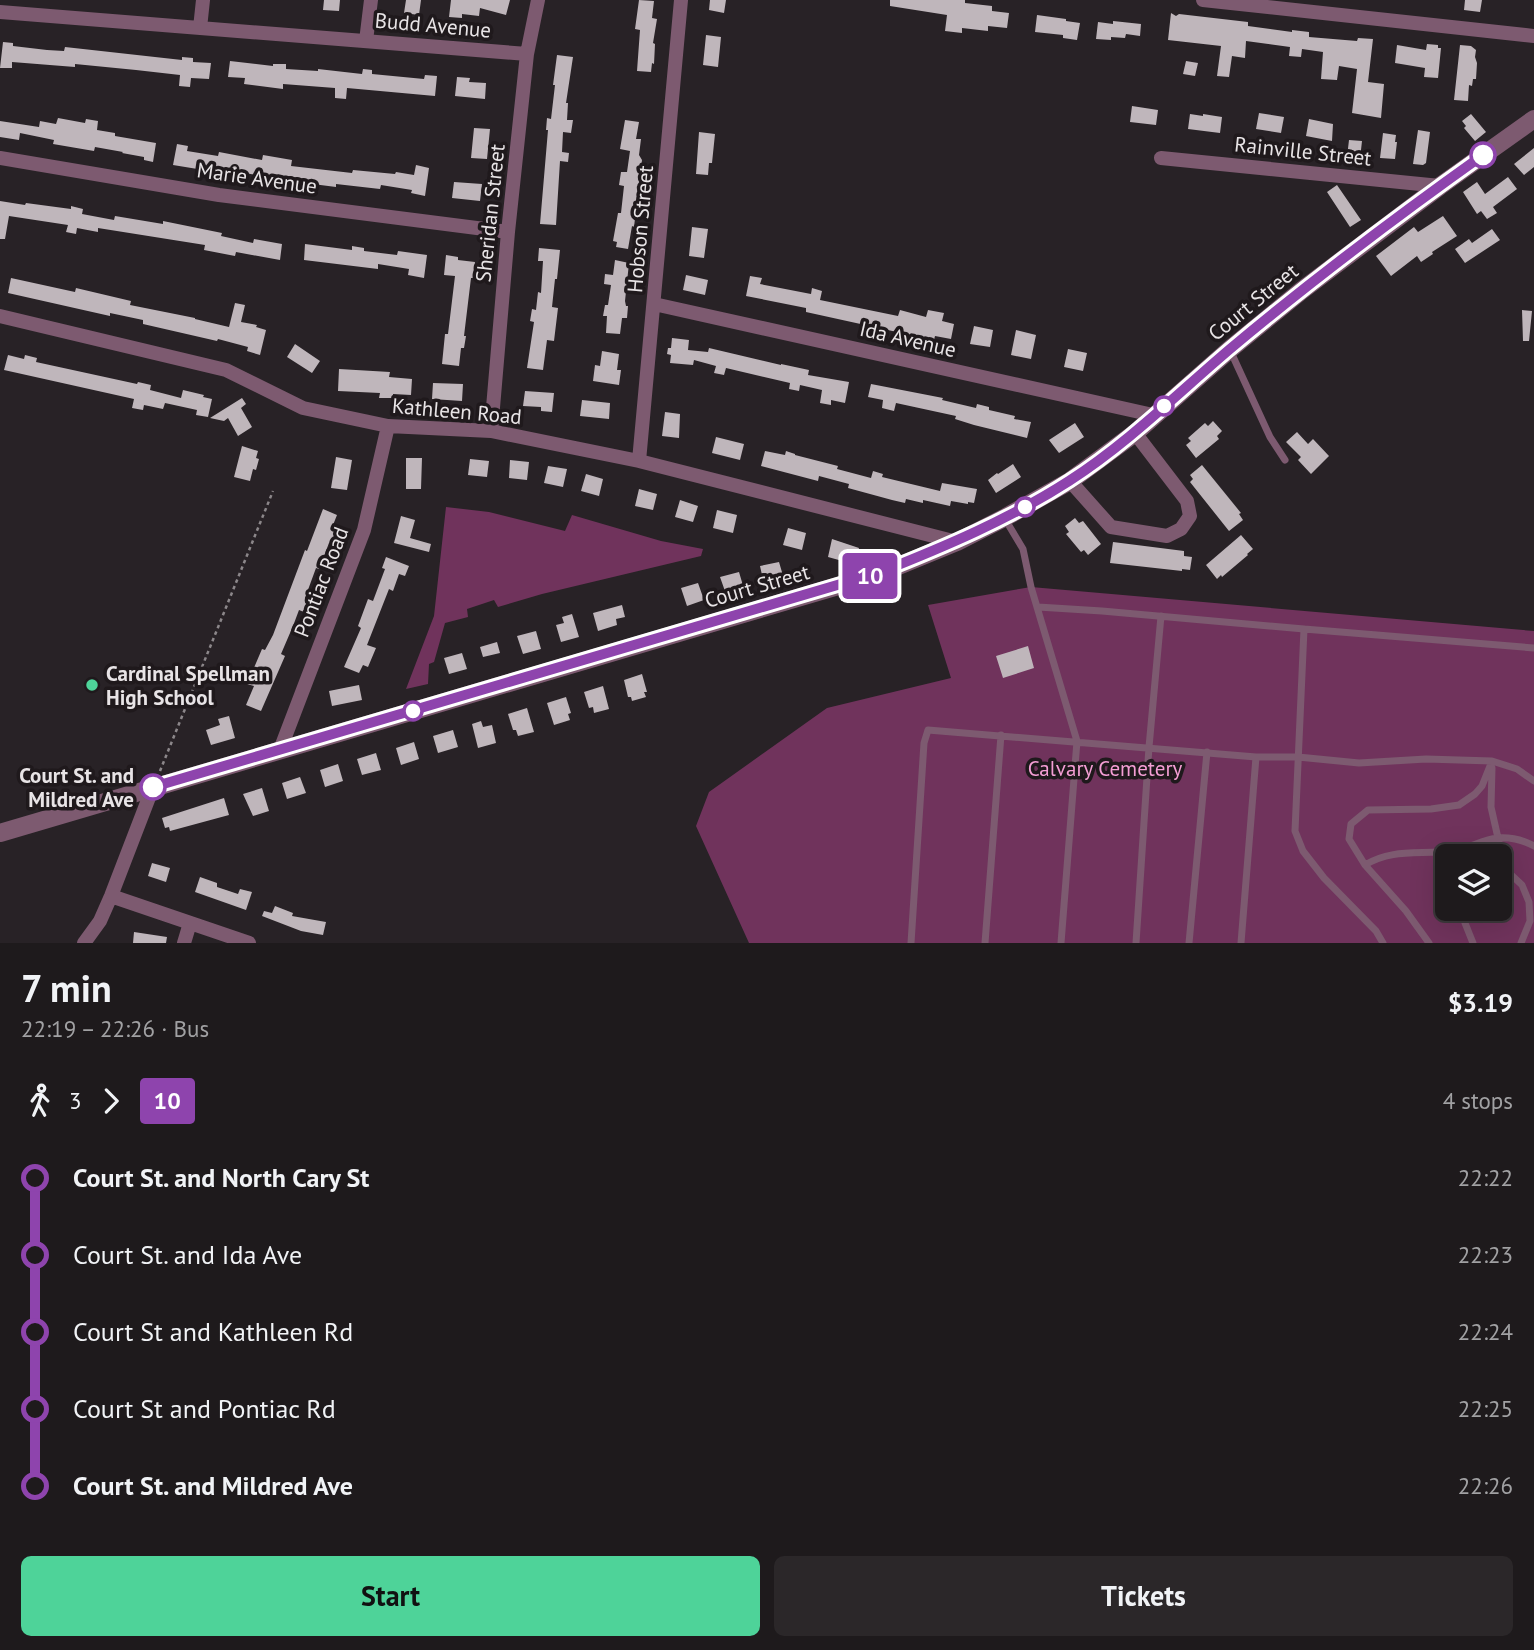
<!DOCTYPE html>
<html lang="en">
<head>
<meta charset="utf-8">
<style>
	:root { --surface:#1e1a1c; --page:#2b2729; --text:#f1f3f6; --muted:#a1a1a3; --line:#3c383b; --accent:#4ed399 }
	body { margin:0; font-family:"PT Sans",sans-serif; background:var(--page); color:var(--text); height:100vh; display:flex; flex-direction:column; font-size:26px; white-space:nowrap }
	* { box-sizing:border-box; margin:0 }
	p { font-size:23px; color:var(--muted) }
	.icon { flex:none; width:38px; height:38px; fill:none; stroke:currentColor; stroke-width:2; stroke-linecap:round; stroke-linejoin:round }
	.map { position:relative; height:943px; overflow:hidden }
	.sheet { display:flex; flex-direction:column; background:var(--surface); flex:1 }
	.sheet>* { flex:none }
	.badge { padding:0 14px; border-radius:5px; font-size:24px; line-height:46px }
	.tools { position:absolute; left:1435px; top:844px; display:grid; gap:14px }
	.tools a { display:grid; place-items:center; width:77px; height:77px; border-radius:10px; background:var(--surface); box-shadow:0 7px 28px #0002,0 0 0 2px var(--line); font-size:35px }
	.map>.badge { position:absolute; translate:-50% -50%; box-shadow:0 0 0 4px #fff }
	.legs { display:flex; align-items:center; gap:10px; height:77px; padding:0 21px; font-size:23px }
	.legs p { margin-inline-start:auto }
	.summary { display:flex; align-items:center; justify-content:space-between; height:119px; padding:0 21px }
	h1 { font-size:38px; font-weight:700; line-height:52px }
	.button { display:flex; gap:14px; margin-top:auto; padding:14px 21px }
	.button a { flex:1; height:80px; border-radius:10px; background:var(--accent); color:#111; font-size:28px; font-weight:700; line-height:80px; text-align:center }
	.button a+a { background:var(--page); color:var(--text) }
	ul { padding:0 21px; list-style:none }
	li { display:flex; align-items:center; gap:24px; height:77px; font-size:26px }
	li i { display:grid; place-items:center; width:10px; height:100%; margin:0 9px; background:currentColor }
	li i::after { content:''; width:18px; height:18px; margin:-9px; border:5px solid; border-radius:50%; background:var(--surface) }
	li p { margin-inline-start:auto }
	li:first-child i { background:linear-gradient(#0000 50%,currentColor 0) }
	li:last-child i { background:linear-gradient(currentColor 50%,#0000 0) }
	.map>svg:first-child { display:block }
</style>
</head>
<body>
<div class="map">
<svg width="1534" height="943" viewBox="0 0 1534 943">
	<rect width="100%" height="100%" fill="#282226"/>
	<path fill="#70335c" fill-rule="evenodd" d="M446,507L489,512L565,531L572,515L661,541L703,549L701,556L542,594L498,607L494,600L467,609L468,617L445,623L434,662L429,664L428,684L406,689L434,616Z
		M1031,587L1534,631V943H749L696,826L709,792L827,708L951,678L928,605ZM1447,856H1500V908H1447Z"/>
	<path fill="#bfb6bb" d="M324,0H340L339,11L323,10Z
		M406,0H421L419,15L404,13Z
		M451,0H510L506,15L480,8L479,16L462,14V18L449,17Z
		M639,0L654,1L652,18L657,19L653,43L655,44L654,64L652,63L651,72L637,71L640,30L635,29Z
		M710,0H726L724,13L709,10Z
		M890,0H965V3L992,6V11L1009,13L1007,28L988,26V31L962,28V33L945,31L947,15L890,6Z
		M1465,0H1482L1480,12L1464,10Z
		M1171,13L1176,16L1179,14L1248,22V26L1292,32V30L1309,32V37L1357,41L1358,38L1373,39L1368,82L1384,84L1381,118L1352,113L1357,69L1339,66L1337,80L1321,79L1323,52L1302,49L1301,57L1289,56L1290,47L1246,41L1245,58L1232,56L1229,77L1217,76L1221,46L1168,40Z
		M1037,15L1066,19V21L1080,23L1077,40L1063,38V35L1035,32Z
		M1113,21L1141,24L1140,36L1126,34L1125,38L1111,37V40L1096,39L1098,22L1113,24Z
		M706,35L721,37L718,67L703,65Z
		M3,42L13,43V46L47,50L64,51L65,47L182,60V57L193,58V62L211,63L209,79L191,78L190,87L179,86L180,75L136,70L75,64V67L12,62V68H0Z
		M1427,44L1438,45V48H1441L1438,78L1424,77L1425,68L1395,63L1397,45L1426,50Z
		M1460,45L1471,46L1476,50L1475,57L1477,63L1476,79H1473L1472,86L1469,85L1468,101L1454,100Z
		M557,55L573,57L566,103H568L567,120H573L571,133L563,132L562,152L569,153L568,162L560,161L556,225L540,224L548,130H546L547,118L551,119L555,85H553Z
		M230,61L273,66V64H286V69L318,71V69L362,74L363,69L372,70V74L424,79L425,75L437,76L435,96L347,88L346,99L335,98V88L283,84V89L244,84L245,78L228,77Z
		M1186,61L1198,63L1195,76L1183,74Z
		M457,77L470,78L469,82L486,83L485,99L455,96Z
		M1132,106L1158,110L1156,125L1130,122Z
		M1259,113L1284,117L1281,133L1256,129Z
		M1190,114L1203,116V114L1222,117L1220,133L1188,129Z
		M1471,114L1486,132L1475,141L1464,128L1466,126L1462,121Z
		M58,118L85,123L86,119L98,121L97,130L115,133V136L156,143L153,162L144,160V157L122,153L123,152L95,147L94,151L53,144L54,140L20,133L19,140L0,137V121L39,127L40,121L56,124Z
		M1309,119L1333,124L1332,141L1306,136Z
		M625,120L639,122L636,139H641L639,155L642,160L634,227L632,226L628,249L616,247L617,242L613,241L618,213H621L624,186L619,185L621,172H627L630,151L620,149Z
		M474,128L490,129L487,159L471,158Z
		M1418,130L1430,132L1426,163L1423,165L1413,164Z
		M699,132L715,134L712,163H709L708,175L696,174Z
		M1383,133L1396,135L1395,142H1397L1395,159L1380,158Z
		M1349,140L1362,141L1360,159L1347,157Z
		M177,144L188,146L187,151L218,156L219,152L262,160L263,155L292,160L291,166L352,173L353,170L395,174L396,172L414,175L416,165L429,168L425,196L411,193L412,190L381,185L380,189L336,184V187L305,183L306,179L273,174L272,178L229,170L228,174L173,165Z
		M1534,148V167L1524,175L1514,164Z
		M1508,177L1517,189L1493,207L1497,213L1487,219L1481,211L1477,214L1463,192L1477,182L1485,194Z
		M454,182L482,184L480,201L452,198Z
		M1337,185L1361,220L1350,227L1327,192Z
		M0,201L25,205L26,203L71,209V206L83,209L82,214L114,220L115,216L163,224V221L222,233L221,236L253,243L254,239L282,244L280,260L236,252L235,256L204,250L205,245L98,228V232L77,228L76,234L66,232L68,225L9,216L5,239H0Z
		M1443,216L1457,236L1432,252L1433,254L1421,262L1417,256L1391,276L1376,256L1414,227L1418,232Z
		M692,227L708,229L704,258L689,256Z
		M1492,229L1500,240L1465,263L1455,249L1469,239L1472,243Z
		M305,244L352,250V246L364,248V251L397,255L398,251L427,255L424,278L408,275L409,269L378,264V269L304,260Z
		M539,248L560,250L557,279H555L552,307L558,308L554,341L547,340L543,370L527,368L534,322L530,321L532,309L536,310L538,292L541,293L543,261H538Z
		M446,255L458,257V260L475,262L473,278H471L464,336H466L464,348H461L459,366L442,364L445,334H448L455,276L444,275Z
		M615,260L629,263L625,301L626,306H628L627,318H622L620,334L606,333L607,316H603L605,305H608L611,285L604,284L605,274L613,275Z
		M686,275L708,280L705,295L683,290Z
		M750,276L762,278L760,284L811,294L812,288L822,291L820,300L898,316L900,310L926,317L928,310L944,313L942,321L954,324L951,339L935,336L934,340L906,334L806,312V308L746,296Z
		M11,278L75,292L76,288L131,301L130,305L195,318V319L229,327L235,303L245,305L241,322L257,325L256,327L266,330L260,355L247,351L248,347L218,339L217,341L143,324V320L110,313V316L8,293Z
		M1522,310L1532,311L1529,341H1523Z
		M974,326L993,330L990,347L970,344Z
		M1016,330L1036,335L1031,359L1011,355Z
		M672,338L689,340L688,350L708,352L709,348L781,365V364L809,370L808,375L849,382L845,403L831,400V405L820,403L822,390L800,385L799,391L789,389L790,383L726,368L724,375L714,373L716,366L694,360L693,365L670,363L671,355L667,354L668,348H671Z
		M295,344L320,361L312,373L287,357Z
		M1068,349L1087,353L1083,371L1064,367Z
		M602,351L619,354L617,370H621L619,385L593,381L595,365L600,366Z
		M8,355L24,359L25,355L37,358L36,362L137,384L138,382L151,385L150,390L181,398L183,390L204,395L203,397L212,399L208,417L196,415L197,410L165,403L163,409L144,405L143,410L132,408L134,399L4,370Z
		M339,369L390,372L389,377L412,379L411,395L393,394V398H379L380,393L338,391Z
		M433,383L463,384L462,401L432,399Z
		M871,384L943,398L942,400L976,408L977,404L989,407V410L1015,416L1014,419L1031,422L1027,438L974,425L955,419L956,416L896,403L894,411L882,408L883,400L868,397Z
		M525,391L554,393L552,412L541,411V407L523,406Z
		M242,398L246,404L241,408L252,427L238,436L228,418L224,421L210,418Z
		M582,400L610,403L609,419L580,416Z
		M665,412L680,414L679,438L662,436Z
		M1213,421L1222,431L1217,436L1219,439L1196,458L1186,445L1191,441L1188,438L1205,423L1208,426Z
		M1075,423L1084,437L1059,453L1049,440Z
		M1297,432L1308,444L1313,439L1329,456L1311,474L1298,460L1301,457L1286,442Z
		M716,437L744,444L740,460L712,453Z
		M242,446L258,451L256,458L259,459L256,470L253,469L250,481L234,477Z
		M765,451L785,455L786,451L795,454V455L838,466L837,469L871,478L873,471L883,474L882,477L940,491L942,483L977,489L974,503L968,502V504L951,501L950,506L923,500V503L906,499L905,503L892,500L848,488L849,484L819,476L818,481L761,466Z
		M336,457L352,460L347,490L331,488Z
		M406,458H422L421,489H406Z
		M470,459L489,461L487,477L468,475Z
		M510,460L529,462L527,480L509,478Z
		M1013,464L1021,477L996,493L988,480L997,473L998,474Z
		M1202,465L1241,513L1239,514L1243,520L1229,531L1190,482L1193,479L1190,475Z
		M548,466L567,469L563,487L544,483Z
		M586,474L603,479L599,496L581,491Z
		M639,489L657,494L653,510L635,506Z
		M680,500L698,506L693,522L675,517Z
		M323,509L337,515L333,525L336,527L334,532L338,534L333,544L329,543L319,569L316,568L305,598L309,599L304,612L299,610L293,626L281,654L285,656L261,711L246,705L254,686L247,684L262,649L265,650L273,635L305,550L307,551Z
		M717,510L737,515L733,533L713,528Z
		M401,516L415,520L410,538L431,544L429,552L394,543Z
		M1075,518L1079,523L1083,521L1101,544L1088,555L1084,550L1081,552L1066,534L1069,532L1065,526Z
		M788,528L806,533L802,550L783,545Z
		M1241,535L1253,549L1247,554L1248,555L1222,577L1221,575L1217,579L1206,565Z
		M832,539L859,548L856,562L847,560L846,562L828,557Z
		M1113,542L1184,551V556L1192,557L1190,570L1182,569V571L1110,563Z
		M386,557L409,566L405,576L399,574L393,591L389,589L367,645L376,648L368,667L363,665L359,673L344,667L361,628L358,626L368,599L373,601L385,569L382,568Z
		M779,562L784,579L764,584L760,566Z
		M739,572L744,589L726,594L720,577Z
		M698,583L704,600L687,606L681,588Z
		M622,605L625,617L616,619L617,625L598,631L593,613Z
		M572,614L579,637L561,642L556,625L564,623L562,617Z
		M536,631L541,649L523,654L517,636Z
		M497,642L500,653L483,657L480,647Z
		M1028,646L1034,668L1003,678L996,656Z
		M462,653L467,669L449,674L444,658Z
		M642,674L647,692H644L646,697L632,701L631,697H628L624,680Z
		M359,685L362,700L332,706L329,691Z
		M603,686L609,709L594,713L593,707L589,708L584,692Z
		M566,697L571,713L568,714L570,720L554,725L547,703Z
		M527,708L534,732L518,736L516,730H513L508,714Z
		M229,716L235,738L211,745L206,730L220,725L218,719Z
		M481,721L483,727L492,725L496,743L478,748L472,724Z
		M453,730L458,747L438,753L433,736Z
		M414,742L419,759L401,765L396,748Z
		M376,753L381,770L362,775L357,759Z
		M338,764L343,781L325,787L320,770Z
		M300,777L306,793L287,799L282,783Z
		M262,788L269,811L253,816L243,794Z
		M224,798L229,815L170,831L169,827L165,828L162,818Z
		M152,863L170,868L166,882L148,876Z
		M200,877L217,883V887L238,894L240,889L252,892L246,910L195,892Z
		M275,906L293,913L292,916L326,922L323,935L301,931L262,916L264,911L272,913Z
		M134,932L167,937L166,943H133Z"/>
	<g fill="none" stroke-linecap="round" stroke-linejoin="round">
		<path stroke="#8c878a" stroke-width="2.5" stroke-dasharray="3.5 3.5" stroke-linecap="butt" d="M160,771L273,491"/>
		<path stroke="#7d5a70" stroke-width="7" d="M1230,350L1270,437L1285,460
			M1005,519L1023,549L1031,587L1077,741L1061,943
			M1038,607L1102,611L1304,629L1295,831L1303,851L1324,878L1376,931L1383,943
			M1304,629L1534,648
			M1492,768L1491,807L1505,869L1522,885L1529,902L1530,921L1521,943
			M1365,865C1394,847 1424,856 1455,850C1469,848 1483,840 1497,838C1510,837 1523,840 1534,846
			M1467,908L1465,923L1473,943
			M911,943L924,743L928,730L1256,757H1298L1359,763L1426,759L1492,761L1517,769L1534,781
			M985,943L1001,735
			M1136,943L1149,747L1161,616
			M1189,943L1207,752
			M1241,943L1256,757
			M1429,943L1406,911L1365,865L1349,839L1351,824L1368,810L1431,809L1459,805L1475,794L1482,786L1492,761"/>
		<path stroke="#7d5a70" stroke-width="14" d="M1203,0L1534,36
			M0,12L527,54
			M200,28L203,0
			M366,41L371,0
			M0,158L219,195L508,232
			M1161,158L1440,186
			M654,304L1153,415
			M0,316L226,370L303,408L388,426L491,431L639,461L957,542
			M491,431L508,232L527,54L538,0
			M639,461L681,0
			M1070,481L1111,527L1167,536L1181,529L1190,516L1187,501L1135,433
			M280,750L364,530L388,426
			M111,896L249,943
			M84,943L100,921L111,896L153,787
			M184,943L190,923"/>
		<path stroke="#7d5a70" stroke-width="18" d="M0,833L879,574L957,542L1004,518L1070,481L1135,433L1229,350L1301,291L1440,186L1534,119"/>
	</g>
	<g fill="none" stroke-linecap="round" stroke-linejoin="round">
		<defs>
			<path id="line-1" d="M153,787L878,573C944,547 1010,519 1069,481C1128,443 1177,394 1230,349C1311,281 1396,217 1483,155"/>
		</defs>
		<use href="#line-1" stroke="#fff" stroke-width="16"/>
		<use href="#line-1" stroke="#8e44ad" stroke-width="10"/>
	</g>
	<g fill="#fff" stroke="#8e44ad" stroke-width="3.5">
		<circle cx="1483" cy="155" r="12"/>
		<circle cx="1164" cy="406" r="9"/>
		<circle cx="1025" cy="507" r="9"/>
		<circle cx="413" cy="711" r="9"/>
		<circle cx="153" cy="787" r="12"/>
	</g>
	<circle fill="#4ed399" stroke="#1f191c" stroke-width="2.5" cx="92" cy="685" r="7"/>
	<g text-anchor="middle" dominant-baseline="central" stroke-width="7" stroke-linejoin="round" paint-order="stroke">
		<g font-size="21" fill="#e8e4e6" stroke="#1f191c">
			<text transform="translate(433 25) rotate(5)">Budd Avenue</text>
			<text transform="translate(1303 151) rotate(6)">Rainville Street</text>
			<text transform="translate(257 178) rotate(8)">Marie Avenue</text>
			<text transform="translate(490 213) rotate(-84)">Sheridan Street</text>
			<text transform="translate(640 229) rotate(-85)">Hobson Street</text>
			<text transform="translate(1253 302) rotate(-39)">Court Street</text>
			<text transform="translate(908 339) rotate(13)">Ida Avenue</text>
			<text transform="translate(457 411) rotate(5)">Kathleen Road</text>
			<text transform="translate(321 582) rotate(-69)">Pontiac Road</text>
			<text transform="translate(757 586) rotate(-16)">Court Street</text>
		</g>
		<g font-size="21" font-weight="bold" fill="#e8e4e6" stroke="#1f191c" text-anchor="start">
			<text x="106" y="673">Cardinal Spellman<tspan x="106" dy="24">High School</tspan></text>
		</g>
		<g font-size="21" fill="#f49ed5" stroke="#1f191c">
			<text x="1105" y="768">Calvary Cemetery</text>
		</g>
		<g font-size="21" font-weight="bold" fill="#e8e4e6" stroke="#1f191c" text-anchor="end">
			<text x="134" y="775">Court St. and<tspan x="134" dy="24">Mildred Ave</tspan></text>
		</g>
	</g>
</svg>
<div class="tools">
<a><svg class="icon" aria-label="layers" viewBox="0 0 24 24"><path d="M12 4l9 5-9 5-9-5zM3 14l9 5 9-5"/></svg></a>
</div>
<b class="badge" style="left:870px;top:576px;background:#8e44ad;color:#fff">10</b>
</div>
<section class="sheet">
<div class="summary"><div><h1>7 min</h1><p>22:19 – 22:26 · Bus</p></div><b>$3.19</b></div>
<div class="legs"><svg class="icon" aria-label="walk" viewBox="0 0 24 24"><circle cx="13" cy="4" r="2"/><path d="M13 8l-2 6 4 7M11 14l-3 7M7 12l3-4h3l4 4"/></svg>3<svg class="icon" aria-label="forward" viewBox="0 0 24 24"><path d="M9 5l7 7-7 7"/></svg><b class="badge" style="background:#8e44ad;color:#fff">10</b><p>4 stops</p></div>
<ul>
<li><i style="color:#8e44ad"></i><b>Court St. and North Cary St</b><p>22:22</p></li>
<li><i style="color:#8e44ad"></i><span>Court St. and Ida Ave</span><p>22:23</p></li>
<li><i style="color:#8e44ad"></i><span>Court St and Kathleen Rd</span><p>22:24</p></li>
<li><i style="color:#8e44ad"></i><span>Court St and Pontiac Rd</span><p>22:25</p></li>
<li><i style="color:#8e44ad"></i><b>Court St. and Mildred Ave</b><p>22:26</p></li>
</ul>
<div class="button"><a>Start</a><a>Tickets</a></div>
</section>
</body>
</html>
